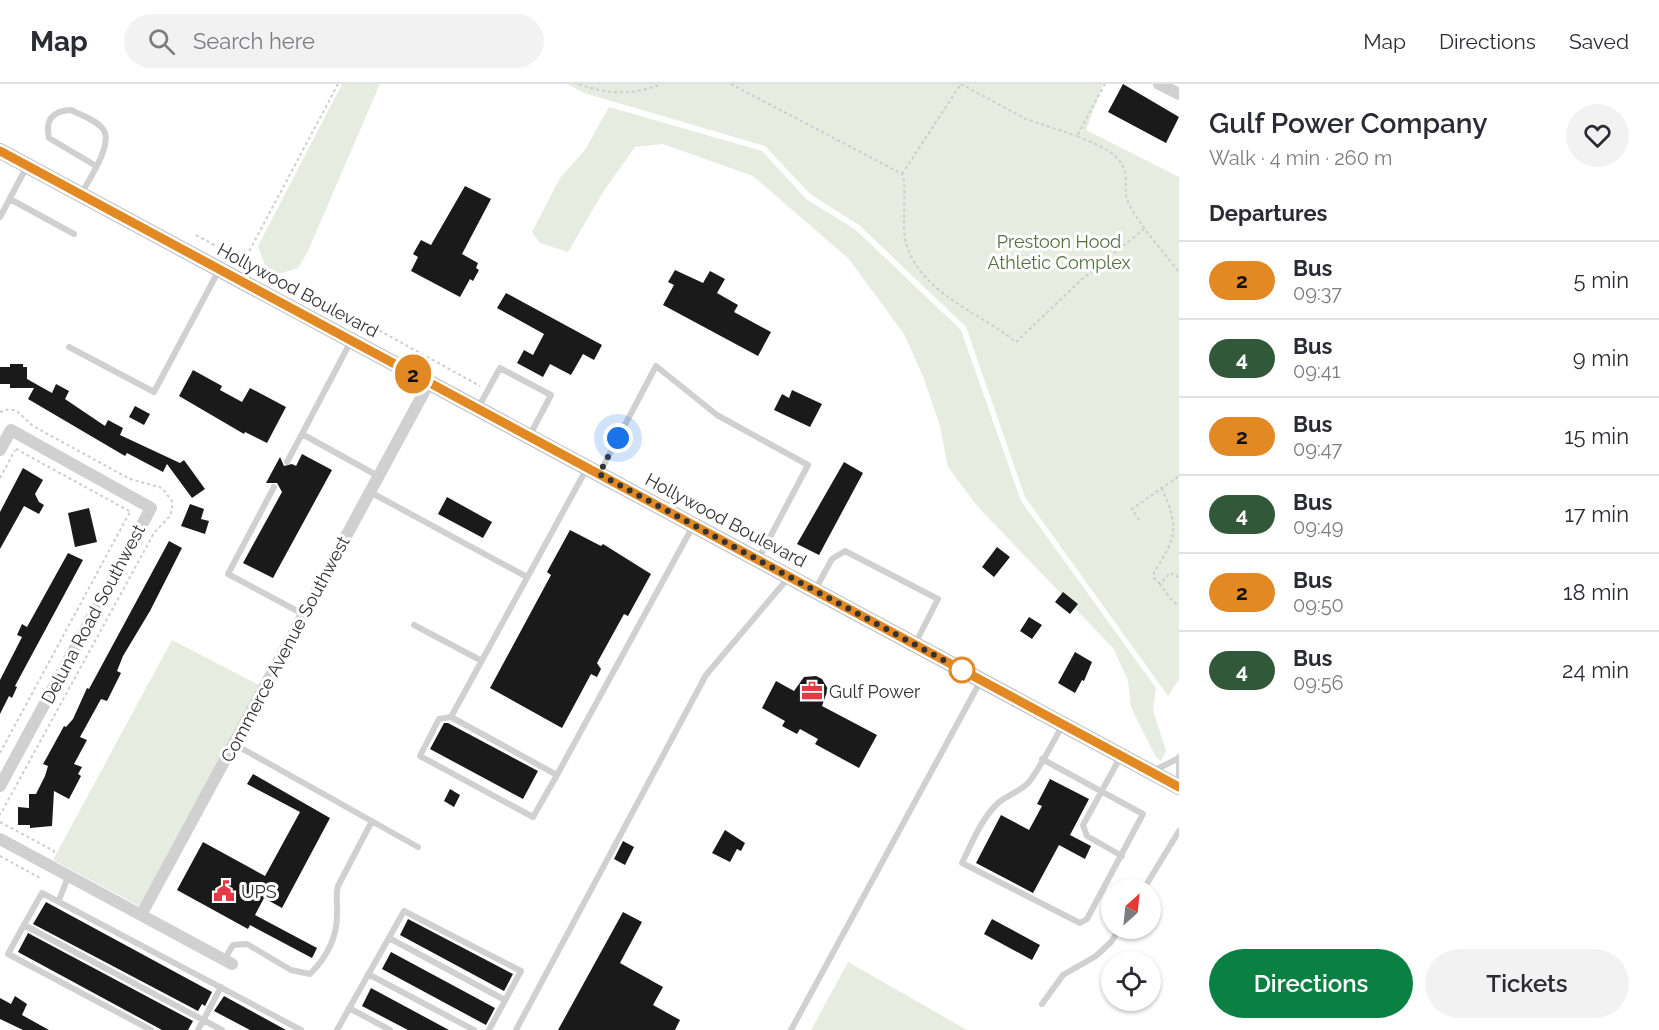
<!DOCTYPE html>
<html lang="en">
<head>
<meta charset="utf-8">
<style>
	:root { --surface:#fff; --page:#f2f2f3; --text:#2b2b33; --muted:#7c7c81; --line:#e1e1e2; --accent:#0b8043 }
	body { margin:0; font-family:Raleway,sans-serif; background:var(--page); color:var(--text); height:100vh; display:flex; flex-direction:column; font-size:22px; white-space:nowrap }
	* { box-sizing:border-box; margin:0 }
	p { font-size:20px; color:var(--muted) }
	.icon { flex:none; width:33px; height:33px; fill:none; stroke:currentColor; stroke-width:2; stroke-linecap:round; stroke-linejoin:round }
	.map { position:relative; flex:1; overflow:hidden }
	.side { display:flex; flex-direction:column; background:var(--surface); width:480px }
	.side>* { flex:none }
	.badge { padding:0 12px; border-radius:20px; font-size:21px; line-height:39px }
	.needle { width:39px; rotate:27deg }
	.tools { position:absolute; left:1101px; top:795px; display:grid; gap:12px }
	.tools a { display:grid; place-items:center; width:60px; height:60px; border-radius:50%; background:var(--surface); box-shadow:0 2px 4px #0004; font-size:30px }
	.you { position:absolute; width:30px; height:30px; margin:-15px; border:4px solid #fff; border-radius:50%; background:#1a73e8; box-shadow:0 0 0 9px #1a73e833 }
	.map>.badge { position:absolute; translate:-50% -50%; box-shadow:0 0 0 3px #fff }
	h2 { padding:0 30px; font-size:22px; line-height:54px }
	.round { display:grid; place-items:center; flex:none; width:63px; height:63px; border-radius:32px; background:var(--page) }
	.headline { display:flex; align-items:center; justify-content:space-between; height:102px; padding:0 30px }
	h1 { font-size:28px; font-weight:600; line-height:45px }
	.primary-button { display:flex; gap:12px; margin-top:auto; padding:12px 30px }
	.primary-button a { flex:1; height:69px; border-radius:36px; background:var(--accent); color:#fff; font-size:24px; font-weight:600; line-height:69px; text-align:center }
	.primary-button a+a { background:var(--page); color:var(--text) }
	ul { padding:0; list-style:none }
	li { display:flex; align-items:center; gap:18px; height:78px; padding:0 30px; border-top:2px solid var(--line) }
	li div { flex:1 }
	li b { display:block; font-size:22px }
	li em { font-style:normal }
	li .badge { min-width:66px; font-weight:700; text-align:center }
	header { display:flex; align-items:center; gap:36px; box-sizing:border-box; height:84px; padding:0 30px; background:var(--surface); border-bottom:2px solid var(--line) }
	header strong { font-size:28px }
	nav { display:flex; gap:33px; margin-inline-start:auto; font-size:21px }
	.search { width:420px; height:54px; background:var(--page); display:flex; align-items:center; gap:15px; box-sizing:border-box; padding:0 21px; border-radius:33px; color:var(--muted); font-size:22px }
	main { display:flex; flex:1; min-height:0 }
	.map>svg:first-child { display:block }
</style>
</head>
<body>
<header>
<strong>Map</strong>
<div class="search"><svg class="icon" aria-label="search" viewBox="0 0 24 24"><circle cx="10" cy="10" r="6"/><path d="M15 15l6 6"/></svg>Search here</div>
<nav><a>Map</a><a>Directions</a><a>Saved</a></nav>
</header>
<main>
<div class="map">
<svg width="1179" height="946" viewBox="0 0 1179 946">
	<rect width="100%" height="100%" fill="#fff"/>
	<path fill="#e6ecdf" d="M342,0H380L307,169L298,184L278,190L265,181L258,162Z
		M567,0H1103L1086,46L1179,93V595L1168,612L1025,413L966,243L859,141L810,110L765,62L584,9Z
		M609,23L762,67L806,115L856,146L961,246L1021,417L1156,604L1153,626L1166,667L1161,677L1156,673L1131,623L1128,596L1113,564L978,423L948,383L940,342L924,295L904,250L849,175L753,92L663,60L635,63L605,105L568,168L540,159L532,148L560,94L585,66Z
		M172,556L259,601L139,822L53,776Z
		M848,878L967,946H811Z"/>
	<path fill="#1a1a1a" d="M1123,0L1179,33L1166,59L1108,28Z
		M465,102L491,115L462,170L478,179L476,184L479,186L473,197L470,195L460,213L411,187L418,173L413,170L421,156L431,161Z
		M675,186L703,199L710,187L725,195L717,209L738,221L734,228L771,248L758,272L663,221L674,201L668,198Z
		M506,209L602,261L594,276L583,270L571,291L550,280L543,293L517,279L524,266L533,271L544,250L497,224Z
		M10,280H23V283H27V295L52,309L56,300L69,307L65,315L105,342L108,336L123,344L120,351L180,379L184,376L205,405L192,414L167,380L163,388L127,369L125,372L28,315L34,304H10V300H0V283H10Z
		M193,286L222,302L220,306L242,318L250,304L286,323L267,359L245,348L244,350L179,312Z
		M792,306L822,320L810,343L774,326L782,310L789,314Z
		M135,322L150,330L144,341L129,333Z
		M302,370L332,386L273,494L243,479L282,408L277,399H266L280,373L284,382L292,380L296,382Z
		M844,378L863,389L819,471L797,460Z
		M23,384L43,396L35,410L39,418L44,421L39,430L24,422L0,465V428Z
		M447,413L492,438L483,454L438,430Z
		M190,420L204,425L201,435L209,437L205,450L181,442Z
		M89,424L97,458L75,463L68,429Z
		M570,446L601,462L603,460L651,490L628,532L624,530L597,579L601,585L597,593L591,590L562,644L490,604L551,491L547,488Z
		M169,457L182,464L150,527L123,572L117,587L121,589L107,617L101,615L80,653L87,656L74,680L82,683L78,690L81,692L69,715L54,707L52,742L30,744V741H18V723L29,724V710H36L45,692L48,682L43,680L47,673L64,642L66,643L73,635L87,604L89,605Z
		M997,463L1010,473L994,493L982,483Z
		M68,469L83,476L15,602L17,603L12,614L9,612L0,630V596L22,553L17,551L22,540L27,543Z
		M1063,508L1078,520L1070,530L1055,518Z
		M1029,533L1042,541L1032,555L1020,547Z
		M1075,568L1092,578L1084,597L1082,596L1075,609L1058,599Z
		M816,592L822,595L828,605L822,622L877,651L859,684L815,660L818,655L800,645L797,650L782,642L785,637L762,624L776,597L794,607L804,593Z
		M444,639H448L538,687L523,715L430,665Z
		M253,690L330,734L282,824L264,814L255,831L317,864L312,874L250,841L248,845L177,806L203,758L265,792L300,728L247,700Z
		M1050,695L1089,715L1070,751L1091,762L1085,775L1059,761L1033,809L976,779L1001,731L1029,746L1042,722L1037,720Z
		M450,705L460,711L454,723L444,717Z
		M725,746L745,759L741,767L737,765L730,778L712,769Z
		M623,757L634,763L625,781L614,775Z
		M46,818L212,908L205,922L202,920L198,927L33,840Z
		M623,828L642,838L620,879L663,903L653,921L680,936L675,946H558Z
		M408,835L513,890L504,907L400,851Z
		M992,835L1040,861L1032,876L984,850Z
		M28,849L193,937L188,946H162L18,868Z
		M391,868L495,924L486,941L382,885Z
		M371,904L449,946H408L362,922Z
		M15,912L27,920L22,931L49,946H23L0,935V914L11,920Z
		M224,912L286,946H250L214,927Z"/>
	<g fill="none" stroke-linecap="round" stroke-linejoin="round">
		<path stroke="#cdcdcd" stroke-width="2" stroke-dasharray="3 3" stroke-linecap="butt" d="M579,0C605,10 634,12 661,0
			M731,0L902,90C907,97 902,138 905,154C916,208 978,227 1016,258L1081,196L1144,145
			M961,0L1026,35L1077,52
			M1105,0L1077,52C1097,61 1125,69 1126,95C1126,106 1124,112 1130,122C1143,146 1162,166 1179,188
			M902,90L961,0
			M196,151L244,177L338,0
			M353,232L480,302
			M0,328L9,325L17,327L33,342L130,395L162,404L172,417V425L170,432L154,449L0,731
			M16,365L131,428
			M0,394L15,366
			M1139,436L1132,425L1179,392
			M1179,493L1170,489L1160,500L1173,518L1179,521
			M1160,500L1154,494V488C1177,453 1179,443 1162,405
			M0,669L131,426
			M0,738L54,767L53,771
			M0,772L40,794L41,792"/>
		<path stroke="#d0d0d0" stroke-width="6" d="M81,110C89,96 114,59 103,45C96,36 81,31 71,26C52,27 45,36 49,54L96,82
			M10,115L74,150
			M0,133L26,84
			M351,257L302,350L378,392
			M69,263L154,308L219,186
			M478,324L500,284L551,311L530,351
			M287,378L302,350
			M587,384L451,633L557,691L693,442
			M599,390L656,282L717,331L808,381L759,474
			M274,403L228,490L303,530
			M370,408L527,493
			M815,506L832,475L845,467L938,515L915,560
			M414,541L482,577
			M451,633L439,635L420,672L533,733L557,691
			M234,660L418,763
			M1121,672L1083,741L1087,752L1122,772
			M1042,675L1143,730L1087,835L1080,839L962,779C972,759 981,735 998,719C1007,711 1020,708 1029,698C1042,681 1052,659 1063,641
			M1155,686L1179,674
			M1179,699V673
			M1143,806L1179,747
			M59,816L68,793
			M24,841L8,870L151,946
			M389,854L505,916
			M224,876L233,861L247,860L291,886L310,890C326,874 337,854 337,831C338,821 335,813 338,802L372,737
			M368,890L474,946
			M1042,920L1063,891L1096,872L1111,858L1120,844
			M349,924L390,946
			M198,946L221,903
			M222,946L24,841L42,809L301,946
			M337,946L404,827L521,887L489,946
			M516,946L706,591L789,493
			M791,946L980,598"/>
		<path stroke="#d0d0d0" stroke-width="12" d="M1159,0L1179,10
			M0,366L11,346L151,424L0,702
			M0,755L232,880
			M141,831L429,299"/>
		<path stroke="#bdbdbd" stroke-width="16" d="M0,67L1179,703"/>
	</g>
	<g fill="none" stroke-linecap="round" stroke-linejoin="round">
		<defs>
			<path id="line" d="M0,67L1179,703"/>
		</defs>
		<use href="#line" stroke="#fff" stroke-width="14"/>
		<use href="#line" stroke="#e28923" stroke-width="9"/>
		<path stroke="#333" stroke-width="6" stroke-dasharray="0 10.8" d="M618,354L599,390L962,586"/>
	</g>
	<defs>
		<symbol id="office-bare" viewBox="-9 -9 18 18"><path d="M-6-3h4V-5.5h4V-3h4V5H-6ZM-1-4.5V-3h2v-1.5ZM-6 0V1H6V0Z" fill="#e63946" stroke="#fff" stroke-width="2.5" paint-order="stroke"/></symbol>
		<symbol id="civic-bare" viewBox="-9 -9 18 18"><path d="M-.6-6.5H3V-4.5H.6V-3L4-1V1h2V6H-6V1h2V-1L-.6-3ZM-1.2 2.5V6h2.4V2.5Z" fill="#e63946" stroke="#fff" stroke-width="2.5" paint-order="stroke"/></symbol>
	</defs>
	<g fill-rule="evenodd">
		<use href="#office-bare" x="797" y="592" width="30" height="30"/>
		<use href="#civic-bare" x="209" y="792" width="30" height="30"/>
	</g>
	<circle fill="#fff" stroke="#e28923" stroke-width="3" cx="962" cy="586" r="12"/>
	<g text-anchor="middle" dominant-baseline="central" stroke-width="6" stroke-linejoin="round" paint-order="stroke">
		<g font-size="18" fill="#56703f" stroke="#fff">
			<text x="1059" y="157">Prestoon Hood<tspan x="1059" dy="21">Athletic Complex</tspan></text>
		</g>
		<g font-size="18" fill="#333" stroke="#fff">
			<text transform="translate(298 206) rotate(28)">Hollywood Boulevard</text>
			<text transform="translate(726 436) rotate(28)">Hollywood Boulevard</text>
			<text transform="translate(93 530) rotate(-62)">Deluna Road Southwest</text>
			<text transform="translate(285 565) rotate(-62)">Commerce Avenue Southwest</text>
		</g>
		<g font-size="18" fill="#333" stroke="#fff" text-anchor="start">
			<text x="829" y="607">Gulf Power</text>
			<text x="241" y="807">UPS</text>
		</g>
	</g>
</svg>
<div class="tools">
<a><svg class="needle" viewBox="-14 -14 28 28"><path d="M0-13l5 13h-10z" fill="#e53935"/><path d="M0 13l5-13h-10z" fill="#7c7c81"/></svg></a>
<a><svg class="icon" aria-label="locate" viewBox="0 0 24 24"><circle cx="12" cy="12" r="6"/><path d="M12 2v4M12 18v4M2 12h4M18 12h4"/></svg></a>
</div>
<div class="you" style="left:618px;top:354px"></div>
<b class="badge" style="left:413px;top:290px;background:#e28923;color:#111">2</b>
</div>
<section class="side">
<div class="headline"><div><h1>Gulf Power Company</h1><p>Walk · 4 min · 260 m</p></div><a class="round"><svg class="icon" aria-label="heart" viewBox="0 0 24 24"><path d="M12 20l-8-8c-3-5 5-10 8-4 3-6 11-1 8 4z"/></svg></a></div>
<h2>Departures</h2>
<ul>
<li><span class="badge" style="background:#e28923;color:#111">2</span><div><b>Bus</b><p>09:37</p></div><em>5 min</em></li>
<li><span class="badge" style="background:#32583a;color:#fff">4</span><div><b>Bus</b><p>09:41</p></div><em>9 min</em></li>
<li><span class="badge" style="background:#e28923;color:#111">2</span><div><b>Bus</b><p>09:47</p></div><em>15 min</em></li>
<li><span class="badge" style="background:#32583a;color:#fff">4</span><div><b>Bus</b><p>09:49</p></div><em>17 min</em></li>
<li><span class="badge" style="background:#e28923;color:#111">2</span><div><b>Bus</b><p>09:50</p></div><em>18 min</em></li>
<li><span class="badge" style="background:#32583a;color:#fff">4</span><div><b>Bus</b><p>09:56</p></div><em>24 min</em></li>
</ul>
<div class="primary-button"><a>Directions</a><a>Tickets</a></div>
</section>
</main>
</body>
</html>
